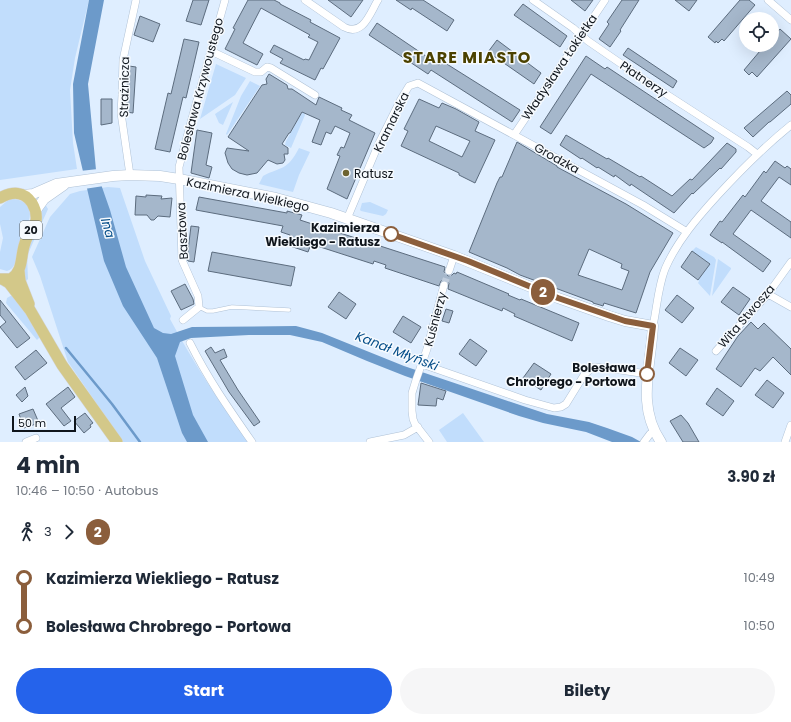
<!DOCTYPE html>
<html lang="pl">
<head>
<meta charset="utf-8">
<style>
	:root { --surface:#fff; --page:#f6f6f7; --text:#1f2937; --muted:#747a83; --accent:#2563eb }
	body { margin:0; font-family:Poppins,sans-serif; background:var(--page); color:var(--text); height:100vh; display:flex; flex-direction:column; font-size:15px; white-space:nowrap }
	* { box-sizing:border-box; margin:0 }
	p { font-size:13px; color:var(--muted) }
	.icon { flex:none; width:22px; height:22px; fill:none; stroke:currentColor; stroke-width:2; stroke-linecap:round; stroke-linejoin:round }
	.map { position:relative; height:442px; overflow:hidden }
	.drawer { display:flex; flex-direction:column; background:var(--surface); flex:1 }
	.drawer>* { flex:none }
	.badge { padding:0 8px; border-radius:13px; font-size:14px; line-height:26px }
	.buttons { position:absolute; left:739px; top:12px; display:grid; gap:8px }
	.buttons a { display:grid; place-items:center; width:40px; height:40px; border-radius:50%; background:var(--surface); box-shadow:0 4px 16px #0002; font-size:20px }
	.scale { position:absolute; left:12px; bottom:10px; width:64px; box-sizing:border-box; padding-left:4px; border:2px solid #0f151c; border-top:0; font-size:11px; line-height:14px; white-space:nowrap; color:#0f151c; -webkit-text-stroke:3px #f6fafe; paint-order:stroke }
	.map>.badge { position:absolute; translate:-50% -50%; box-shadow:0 0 0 2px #fff }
	.legs { display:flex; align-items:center; gap:6px; height:44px; padding:0 16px; font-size:13px }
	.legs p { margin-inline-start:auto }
	.summary { display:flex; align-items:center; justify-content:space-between; height:68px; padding:0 16px }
	h1 { font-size:22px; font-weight:700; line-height:30px }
	.button { display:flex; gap:8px; margin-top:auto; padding:8px 16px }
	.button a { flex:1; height:46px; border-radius:24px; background:var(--accent); color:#fff; font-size:16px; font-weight:700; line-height:46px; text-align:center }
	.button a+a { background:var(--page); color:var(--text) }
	ul { padding:0 16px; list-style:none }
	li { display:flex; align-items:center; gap:14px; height:48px; font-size:15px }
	li i { display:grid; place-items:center; width:6px; height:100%; margin:0 5px; background:currentColor }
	li i::after { content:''; width:10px; height:10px; margin:-5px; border:3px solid; border-radius:50%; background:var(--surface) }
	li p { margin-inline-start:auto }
	li:first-child i { background:linear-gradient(#0000 50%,currentColor 0) }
	li:last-child i { background:linear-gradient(currentColor 50%,#0000 0) }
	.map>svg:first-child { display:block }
</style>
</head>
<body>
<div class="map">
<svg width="791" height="442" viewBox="0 0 791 442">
	<rect width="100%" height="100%" fill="#dfeeff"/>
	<path fill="#c1ddfc" d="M0,0H89L75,58L70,90L73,143L77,169L0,180Z
		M216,64L246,78L235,95L200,119Z
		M250,81L260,86L227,135L226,134L241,96Z
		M233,102L223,125L219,123L215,114Z
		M303,111L305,115L291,148L285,145L286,141Z
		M299,148L310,152L299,175L293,192L259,184L263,176C282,166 287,171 299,148Z
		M108,187L120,188L145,261L171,316L170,319C193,362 219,402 248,442H123L68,362L40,276L32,257L50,217L70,194L80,191Z
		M11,199C16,199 22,200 26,204C37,216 22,232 19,244C16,254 18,268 7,271L0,269V252L3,238L0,224V207L7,201Z
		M370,202L388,210L386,214L383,216L361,211L360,210L362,203Z
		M45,204L48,209L27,256L28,279L24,283C21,264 36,220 45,204Z
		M696,247L714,257L716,260L710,296L698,283L699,281L698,280L710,264L692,251Z
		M718,259L731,268V269L712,296Z
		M14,294L40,335L39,338L37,340L6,303L7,298Z
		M463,413L484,442H447L439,430Z"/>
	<path fill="#6c9aca" d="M89,0H104L88,84L96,170L110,210L126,267L154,328L163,333L171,334L192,327L296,326L322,333L404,366L496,397L547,414L589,422L607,428L632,437L641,442H612L586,432L543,423L519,416L405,376L367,361L322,342L290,335H249L191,338L180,342L175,356L193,415L208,442H187L182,433L157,358L123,306L104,261L74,133L73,84Z"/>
	<path fill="#dfeeff" d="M98,169L104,186L84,189L80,171Z"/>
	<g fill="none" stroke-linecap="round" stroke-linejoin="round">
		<path stroke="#6c9aca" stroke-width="2.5" d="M66,348L112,404L140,442"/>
	</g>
	<path fill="#a5b7cb" stroke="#5c6c7e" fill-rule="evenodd" d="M193,0H209L201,25L186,21Z
		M248,0H274L280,3V4L311,20L310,22L340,38L323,69L321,68L315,80L280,63L283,59L270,52L274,45L304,60L305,59L309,60L318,42L308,37L310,35L261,8L243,43L263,54L257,65L225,49L235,29L233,28Z
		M328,0H363L351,17Z
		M396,0H423L454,20L447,31L412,8L411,10Z
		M571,0H593L585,11Z
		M622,0H639L620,30L621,31L610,47L599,39L609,24L607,22Z
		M675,0H697L689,11Z
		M740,0H749L755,5L724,41L722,39L718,43L716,41L715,43L708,37Z
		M523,4L567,36L560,47L514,15Z
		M140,16L160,24L153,42L134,35Z
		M377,23L439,65L442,61L520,110L512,122L431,70L428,74L369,35Z
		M780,29L791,39L757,77L752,72L749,75L744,70L765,45H772V38Z
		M184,39L199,42L186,98L183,97L170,152L155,149L168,93L171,94Z
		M497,40L541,73L534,84L488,52Z
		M628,48L677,81L673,88L623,55Z
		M586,56L605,69L607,67L714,138L711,143L704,148L591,74L551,134L540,127Z
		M129,66L136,67L133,113L126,112Z
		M269,74L287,85L288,89H292L316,105L319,97L342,108L341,110L352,115L349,120L375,133L347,199L327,189L340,156L337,155L341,147L344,148L350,133L335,126L331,134L326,132L321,145L312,142L320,120L302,112L290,133H289L282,144L288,148V154H284L285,160L283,163L277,164L268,160L257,173L247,175L239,173L232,169L228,163L225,153L227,148L249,151L228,137L262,85L267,84L266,79Z
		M787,91L791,95V104L770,122H769L753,137L744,128Z
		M101,99H112V123L101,125Z
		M419,99L439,108L442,103L456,109L479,122L475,131L495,140L475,183L459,175V173L401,146L408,131L404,129ZM436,126L470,141L462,157L429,141Z
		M197,130L212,133L206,165L212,167L209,178L191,173Z
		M566,135L607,159L608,158L640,177L641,176L672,196L690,179L692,180L727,143L736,149V152L721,169L720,168L693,194L692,193L674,213L631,184L630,186L615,175L614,177L598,167L597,168L582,158L581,159L560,145Z
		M517,142L557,166V167L626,204L673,233L650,272L636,313L604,303L603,306L600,305L593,303V302L520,275L507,268L469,252L497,183L500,177H502ZM589,249L622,264L621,268L629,271L622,290L578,275Z
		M775,161L785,168L787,166L791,169V185L779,177L761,201L791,222V238L751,210L733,234L771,261L763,272L722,242V243L710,235L720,221L722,222L743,195L745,197L764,171L766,173Z
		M146,195L162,196L161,199L172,198L170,217L158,216L154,220H151L147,215H135L136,196L146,197Z
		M199,197L287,213V211L302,215L300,220L445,267L444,272L448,276L452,275L454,273L456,274L457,272L509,294L508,295L520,300L521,299L579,323L572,341L514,316L515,314L503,308L502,311L448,289L449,283L446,280L441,281L439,286L385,268L386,265L374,261L373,264L311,244L308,252L287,245L290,235L281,232L283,226L196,210Z
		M191,226L199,227L194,262L188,261L187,259Z
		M692,251L710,264L698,280L681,267Z
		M212,252L295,267L291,286L208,271Z
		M185,284L193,299L194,304L181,310L171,291Z
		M733,287L750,299L739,315L721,302Z
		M339,292L356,304L346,319L328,307Z
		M677,295L694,308L682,323L665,310Z
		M0,300L30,338L17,348L0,327L6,322L0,315Z
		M446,309L453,311L449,323L442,321Z
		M403,316L421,327L411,343L393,332Z
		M751,322L758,329L764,323L791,349V375L773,357L760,371L755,368L741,387L716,369L738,336Z
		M470,339L487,351L476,366L459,354Z
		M211,347L215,353L224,349L227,357L220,360L238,390L260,422L254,426L229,392L205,351Z
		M680,348L698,360L686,376L669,363Z
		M36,350L47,363L25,380L15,367Z
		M534,363L551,374L541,390L523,378Z
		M767,380L784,393L773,408L755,395Z
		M421,383L446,391L443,400L437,398L436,406L418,405Z
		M25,387L28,396L22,402L16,395Z
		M68,387L75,397L61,408L71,421L64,426L46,404Z
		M717,388L734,401L723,416L706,404Z
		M33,409L39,423L24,428L19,414Z
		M85,413L93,423L90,425L91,427L84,433L74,421Z
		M681,415L688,423L699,442H683L670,421Z"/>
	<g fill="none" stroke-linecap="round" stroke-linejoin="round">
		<path stroke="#c0cddd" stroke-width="7" stroke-dasharray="7 3.5" stroke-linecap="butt" d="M444,285L449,271"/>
		<defs>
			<path id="lane" d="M199,307L207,311H213L232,307L289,310"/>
			<path id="street" d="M305,0L344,27C363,37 370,13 378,0
				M533,0L573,28L588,41L652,85L748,147L757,154
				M768,0L791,20
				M211,51L255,72H261L267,67L271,68L315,95
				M514,135L605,0
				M130,175L121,113L122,95L123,60L136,0
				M347,219L379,143L401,99L409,86L418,83L643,205L687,232
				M449,271L454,256
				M768,294L791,307
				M183,320L199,307L198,296L182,260L179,167L191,122L225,0
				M653,326C657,307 658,287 665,269C677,241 698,217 718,195C741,170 765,146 791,125
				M190,343C208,379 229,409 252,442
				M716,351L768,294L791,262
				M422,364L525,400L554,408L561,407L566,404L584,375L593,367L607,368L647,374
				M26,442L36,438
				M370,442L404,435L418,427
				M429,442L415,424L413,419L412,411V393L416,380L427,349L444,285
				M644,442L650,434L654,431
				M785,442L791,425"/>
			<path id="secondary" d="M24,195L33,194L56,184L113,176L130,175L160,176L179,179L276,198L331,213L454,256L558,298L609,316L625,321L653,326C651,366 636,406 661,442
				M36,210L44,199L64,185"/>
			<path id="primary" d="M0,198C12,191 24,191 32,203C35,208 37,214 36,221C33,228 27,235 25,243C20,256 24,270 11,279H1
				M19,271L20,281L29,304
				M4,280L9,283L30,310L62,365L117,442"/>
		</defs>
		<use href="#lane" stroke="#b0c2d6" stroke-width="4.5"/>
		<use href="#street" stroke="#b0c2d6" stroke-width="8"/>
		<use href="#secondary" stroke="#b0c2d6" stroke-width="11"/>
		<use href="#primary" stroke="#d4d5d6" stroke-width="12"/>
		<use href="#lane" stroke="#fff" stroke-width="3.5"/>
		<use href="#street" stroke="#fff" stroke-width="7"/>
		<use href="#secondary" stroke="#fff" stroke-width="10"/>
		<use href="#primary" stroke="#d3c889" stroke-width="11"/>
	</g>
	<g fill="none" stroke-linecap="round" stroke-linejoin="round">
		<defs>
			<path id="line-1" d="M391,234L468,261L558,298L625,321L653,326L647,374"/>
		</defs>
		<use href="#line-1" stroke="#fff" stroke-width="9"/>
		<use href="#line-1" stroke="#8b5e3c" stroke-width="6"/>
	</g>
	<circle fill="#6e6431" stroke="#f6fafe" stroke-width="1.5" cx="346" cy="173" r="4"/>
	<g fill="#fff" stroke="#8b5e3c" stroke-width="2">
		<circle cx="391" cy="234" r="7"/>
		<circle cx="647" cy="374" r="7"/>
	</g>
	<g text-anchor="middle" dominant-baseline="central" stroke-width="3" stroke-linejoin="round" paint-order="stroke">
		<rect fill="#f6fafe" stroke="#545a60" stroke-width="1" x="20" y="221" width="22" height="18" rx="3"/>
		<g font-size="11" font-weight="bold" fill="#0f151c">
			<text x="31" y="230">20</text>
		</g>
		<g font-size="12" fill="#0f151c" stroke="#f6fafe">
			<text transform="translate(559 67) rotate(-56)">Władysława Łokietka</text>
			<text transform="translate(644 79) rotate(34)">Płatnerzy</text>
			<text transform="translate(124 87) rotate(-89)">Strażnicza</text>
			<text transform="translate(200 89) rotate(-75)">Bolesława Krzywoustego</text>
			<text transform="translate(391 122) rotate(-64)">Kramarska</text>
			<text transform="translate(557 158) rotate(29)">Grodzka</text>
			<text transform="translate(248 194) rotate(12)">Kazimierza Wielkiego</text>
			<text transform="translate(182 231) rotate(-93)">Basztowa</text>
			<text transform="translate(746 316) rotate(-49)">Wita Stwosza</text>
			<text transform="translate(435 319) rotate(-75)">Kuśnierzy</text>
		</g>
		<g font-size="12" fill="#0f151c" stroke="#f6fafe" text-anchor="start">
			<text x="354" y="173">Ratusz</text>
		</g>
		<g font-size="12" font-weight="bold" fill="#0f151c" stroke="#f6fafe" text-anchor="end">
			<text x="380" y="227">Kazimierza<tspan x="380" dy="14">Wiekliego - Ratusz</tspan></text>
			<text x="636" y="367">Bolesława<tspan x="636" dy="14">Chrobrego - Portowa</tspan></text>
		</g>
		<g font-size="13" font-style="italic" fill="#034c87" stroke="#f6fafe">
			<text transform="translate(108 228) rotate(74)">Ina</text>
			<text transform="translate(397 351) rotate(21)">Kanał Młyński</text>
		</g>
		<g font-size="16" font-weight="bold" letter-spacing="1" fill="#4c4200" stroke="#f6fafe">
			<text x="467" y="57">STARE MIASTO</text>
		</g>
	</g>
</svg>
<div class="buttons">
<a><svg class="icon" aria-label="locate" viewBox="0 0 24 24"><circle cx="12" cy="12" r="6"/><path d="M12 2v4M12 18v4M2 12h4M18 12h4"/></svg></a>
</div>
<div class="scale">50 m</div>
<b class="badge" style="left:543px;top:292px;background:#8b5e3c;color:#fff">2</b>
</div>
<section class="drawer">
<div class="summary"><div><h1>4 min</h1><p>10:46 – 10:50 · Autobus</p></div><b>3.90 zł</b></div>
<div class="legs"><svg class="icon" aria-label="walk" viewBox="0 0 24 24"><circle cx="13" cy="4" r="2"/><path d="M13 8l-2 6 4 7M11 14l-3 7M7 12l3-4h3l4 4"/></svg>3<svg class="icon" aria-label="forward" viewBox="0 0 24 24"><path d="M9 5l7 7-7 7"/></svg><b class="badge" style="background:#8b5e3c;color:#fff">2</b></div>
<ul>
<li><i style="color:#8b5e3c"></i><b>Kazimierza Wiekliego - Ratusz</b><p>10:49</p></li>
<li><i style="color:#8b5e3c"></i><b>Bolesława Chrobrego - Portowa</b><p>10:50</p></li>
</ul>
<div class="button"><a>Start</a><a>Bilety</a></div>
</section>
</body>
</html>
